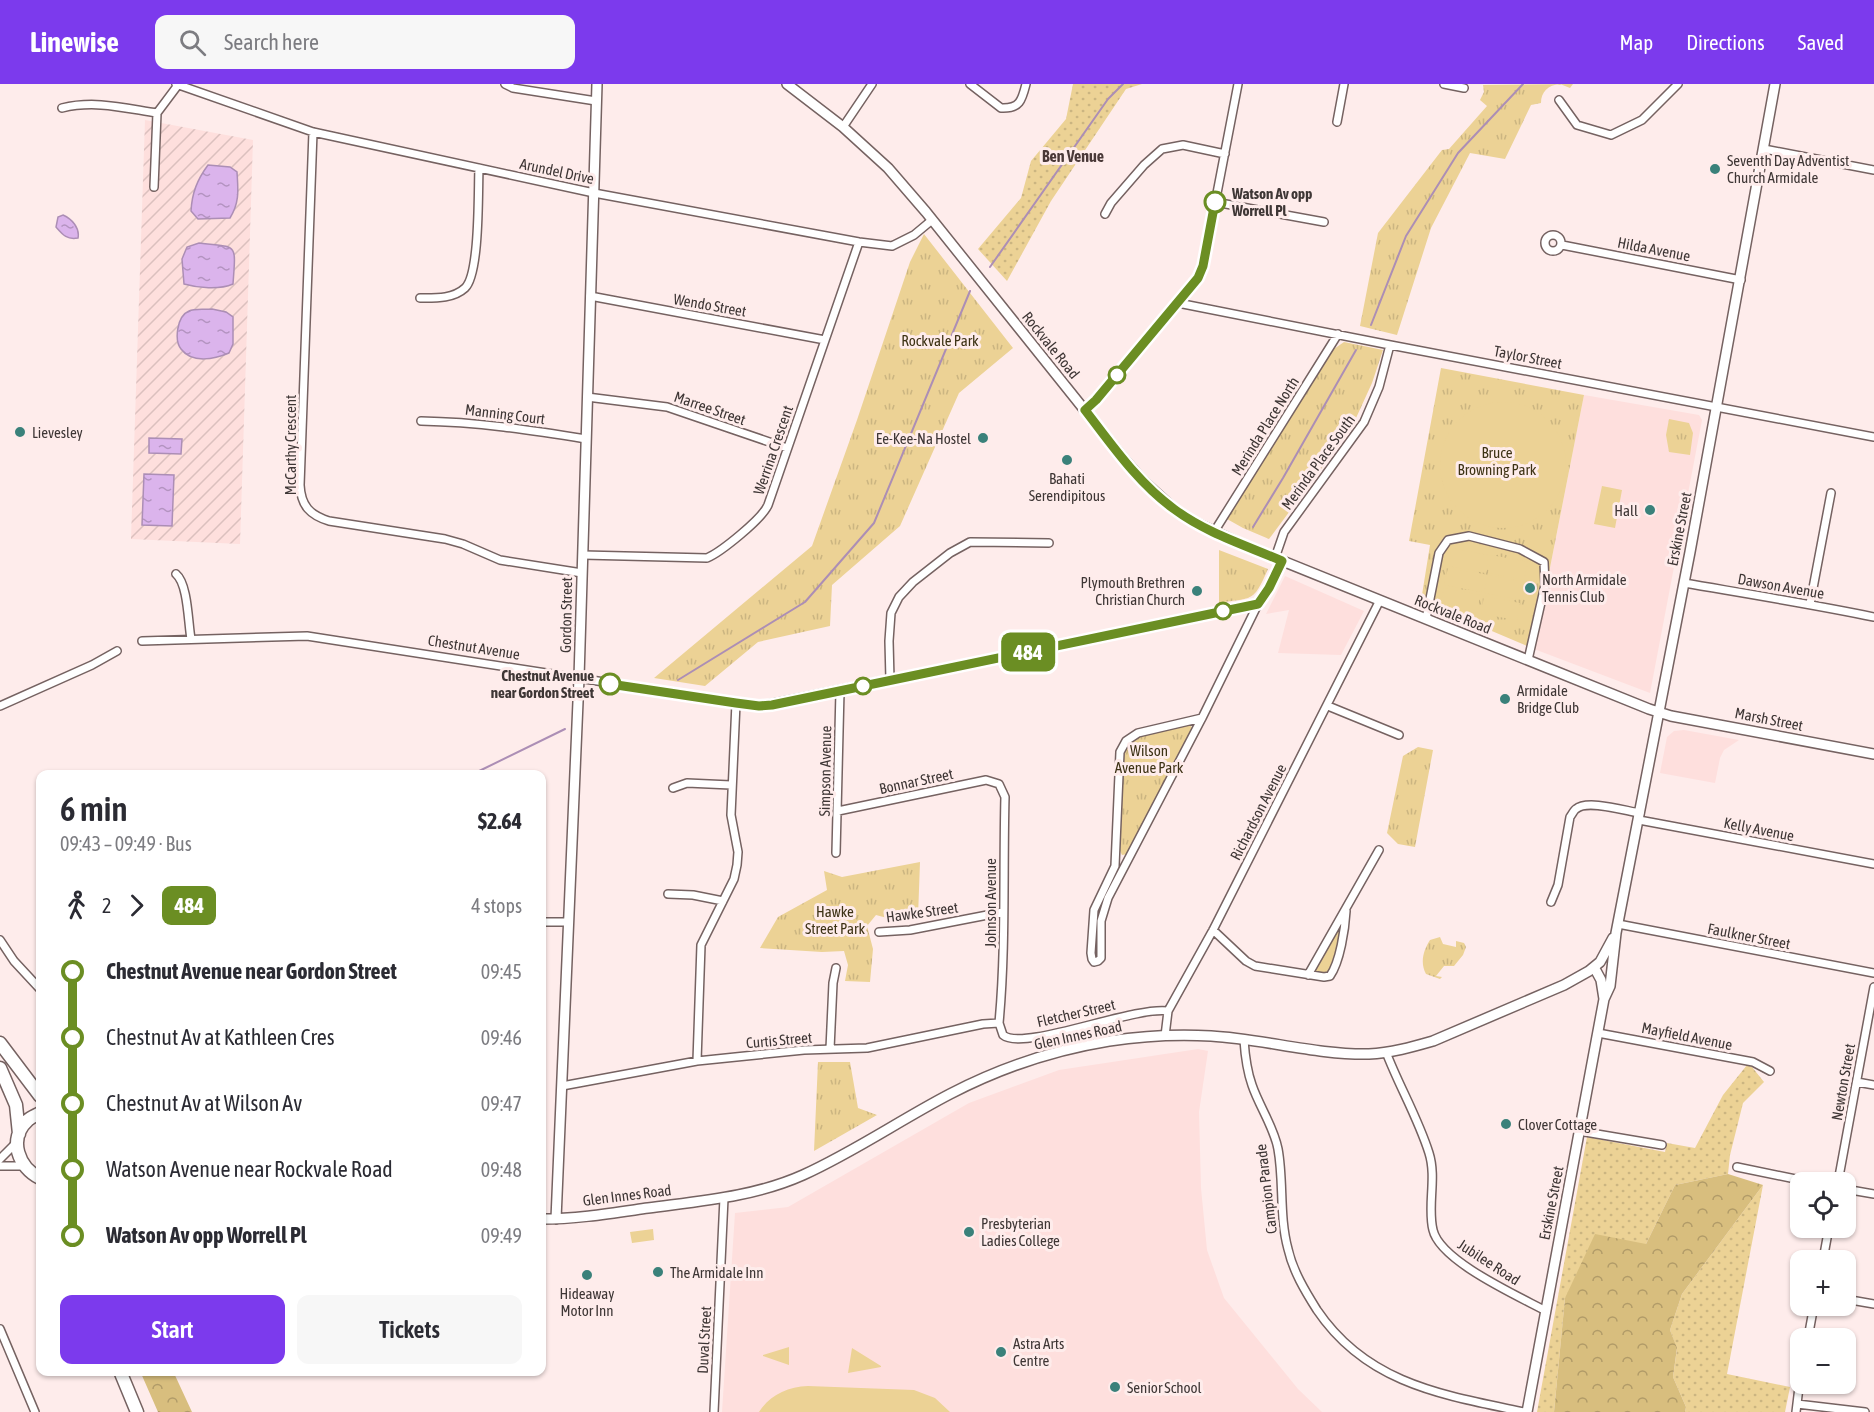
<!DOCTYPE html>
<html lang="en">
<head>
<meta charset="utf-8">
<style>
	:root { --surface:#fff; --page:#f7f7f7; --text:#2b2b33; --muted:#7c7c81; --accent:#7c3aed }
	body { margin:0; font-family:"Asap Condensed",sans-serif; background:var(--page); color:var(--text); height:100vh; display:flex; flex-direction:column; font-size:22px; white-space:nowrap }
	* { box-sizing:border-box; margin:0 }
	p { font-size:20px; color:var(--muted) }
	.icon { flex:none; width:33px; height:33px; fill:none; stroke:currentColor; stroke-width:2; stroke-linecap:round; stroke-linejoin:round }
	.map { position:relative; flex:1; overflow:hidden }
	.details { position:absolute; left:36px; top:686px; width:510px; height:606px; display:flex; flex-direction:column; background:var(--surface); border-radius:12px; box-shadow:0 2px 4px #0004 }
	.details>* { flex:none }
	.badge { padding:0 12px; border-radius:9px; font-size:21px; line-height:39px }
	.tools { position:absolute; left:1790px; top:1088px; display:grid; gap:12px }
	.tools a { display:grid; place-items:center; width:66px; height:66px; border-radius:12px; background:var(--surface); box-shadow:0 2px 4px #0004; font-size:30px }
	.map>.badge { position:absolute; translate:-50% -50%; box-shadow:0 0 0 3px #fff }
	.legs { display:flex; align-items:center; gap:9px; height:66px; padding:0 24px; font-size:20px }
	.legs p { margin-inline-start:auto }
	.overview { display:flex; align-items:center; justify-content:space-between; height:102px; padding:0 24px }
	h1 { font-size:33px; font-weight:600; line-height:45px }
	.primary-button { display:flex; gap:12px; margin-top:auto; padding:12px 24px }
	.primary-button a { flex:1; height:69px; border-radius:12px; background:var(--accent); color:#fff; font-size:24px; font-weight:600; line-height:69px; text-align:center }
	.primary-button a+a { background:var(--page); color:var(--text) }
	ul { padding:0 24px; list-style:none }
	li { display:flex; align-items:center; gap:21px; height:66px; font-size:22px }
	li i { display:grid; place-items:center; width:9px; height:100%; margin:0 8px; background:currentColor }
	li i::after { content:''; width:15px; height:15px; margin:-8px; border:4px solid; border-radius:50%; background:var(--surface) }
	li p { margin-inline-start:auto }
	li:first-child i { background:linear-gradient(#0000 50%,currentColor 0) }
	li:last-child i { background:linear-gradient(currentColor 50%,#0000 0) }
	header { display:flex; align-items:center; gap:36px; box-sizing:border-box; height:84px; padding:0 30px; background:var(--accent); color:#fff }
	header strong { font-size:28px }
	nav { display:flex; gap:33px; margin-inline-start:auto; font-size:21px }
	.search { width:420px; height:54px; background:var(--page); display:flex; align-items:center; gap:15px; box-sizing:border-box; padding:0 21px; border-radius:12px; color:var(--muted); font-size:22px }
	.map>svg:first-child { display:block }
</style>
</head>
<body>
<header>
<strong>Linewise</strong>
<div class="search"><svg class="icon" aria-label="search" viewBox="0 0 24 24"><circle cx="10" cy="10" r="6"/><path d="M15 15l6 6"/></svg>Search here</div>
<nav><a>Map</a><a>Directions</a><a>Saved</a></nav>
</header>
<div class="map">
<svg width="1874" height="1328" viewBox="0 0 1874 1328">
	<defs>
		<pattern id="industrial-furrows" width="10" height="10" patternUnits="userSpaceOnUse" patternTransform="scale(1.5)"><rect width="10" height="10" fill="#fedfdd"/><path d="M-1 1l2-2M0 10L10 0M9 11l2-2" fill="none" stroke="#dbc0be"/></pattern>
		<pattern id="grass-dots" width="8" height="8" patternUnits="userSpaceOnUse" patternTransform="scale(1.5)"><rect width="8" height="8" fill="#ecd295"/><path d="M2 2h.1M6 6h.1" fill="none" stroke="#cbb581" stroke-width="1.8" stroke-linecap="round"/></pattern>
		<pattern id="forest-crowns" width="20" height="18" patternUnits="userSpaceOnUse" patternTransform="scale(1.5)"><rect width="20" height="18" fill="#d8be7e"/><path d="M2 6a3 3 0 1 1 6 0M12 15a3 3 0 1 1 6 0" fill="none" stroke="#b19b68"/></pattern>
		<pattern id="park-tufts" width="24" height="20" patternUnits="userSpaceOnUse" patternTransform="scale(1.5)"><rect width="24" height="20" fill="#ecd295"/><path d="M3 7l-1-3M5 7V3M7 7l1-3M15 17l-1-3M17 17v-4M19 17l1-3" fill="none" stroke="#cbb581"/></pattern>
		<pattern id="water-ripples" width="26" height="14" patternUnits="userSpaceOnUse" patternTransform="scale(1.5)"><rect width="26" height="14" fill="#dbb4ec"/><path d="M2 4q2-2 4 0t4 0M15 11q2-2 4 0t4 0" fill="none" stroke="#b393c0"/></pattern>
	</defs>
	<rect width="100%" height="100%" fill="#feeceb"/>
	<path fill="#fedfdd" d="M1584,311L1699,331L1702,336L1650,609L1534,565Z
		M1285,492L1364,527L1341,571L1278,569L1289,526L1266,530Z
		M1684,646L1739,656L1724,666L1720,674L1715,699L1660,689L1667,653L1674,647Z
		M1198,965L1208,967L1199,1028L1201,1104L1207,1166L1224,1214L1298,1305L1322,1328H722L735,1129L788,1123L969,1019L1059,986Z"/>
	<path fill="url(#industrial-furrows)" d="M145,36L253,56L240,460L131,455Z"/>
	<path fill="url(#grass-dots)" d="M1073,0H1142L1126,5L1051,117L1007,197L978,165L1021,114L1031,77L1066,35Z
		M1747,981L1752,983L1764,998L1743,1019L1730,1071L1728,1090L1675,1101L1646,1160L1565,1214L1554,1328H1537L1587,1053L1665,1068L1667,1059L1695,1064L1723,1011Z
		M1763,1101L1727,1290L1790,1303L1785,1328H1685L1686,1323L1673,1293L1677,1265L1670,1246L1682,1210Z"/>
	<path fill="url(#forest-crowns)" d="M1728,1090L1763,1101L1682,1210L1670,1246L1677,1264L1673,1293L1686,1323L1685,1328H1554L1565,1214L1595,1150L1646,1160L1675,1101Z
		M140,1287H173L192,1328H158Z"/>
	<path fill="url(#park-tufts)" d="M1560,0C1548,1 1541,8 1541,19L1531,21L1505,75L1470,69L1431,144L1397,251L1360,242L1378,149L1442,66L1449,65L1487,22L1480,16L1484,8L1483,1L1573,0L1570,4Z
		M924,150L1013,264L959,309L900,442L832,501L830,542L758,558L705,602L654,594L812,462L857,336L910,178Z
		M1344,258L1383,266L1372,299L1351,345L1269,455L1243,444L1227,435L1334,265Z
		M1441,284L1584,311L1534,565L1421,517L1430,461L1409,457Z
		M1669,335L1689,339L1693,349L1690,371L1669,368L1666,351Z
		M1219,466L1268,485C1253,519 1254,513 1219,519Z
		M1190,641L1193,645L1128,770L1122,771L1120,767L1122,683C1122,675 1122,666 1127,660C1137,647 1174,643 1190,641Z
		M1418,663L1433,666L1415,763L1398,760L1387,749L1403,672Z
		M920,778L918,833L898,837L876,831L867,842L873,865L870,898L845,897L848,881L844,867L822,868L760,864L778,833L827,806L824,787L842,793Z
		M1346,827L1345,837L1330,892L1308,891Z
		M1440,853L1443,860L1456,863V857L1464,859L1466,863L1463,871L1454,882H1444L1436,892L1442,893L1440,895L1426,890C1420,879 1423,867 1430,856Z
		M818,978H850L858,1024L877,1031L814,1067Z"/>
	<path fill="#ecd295" d="M1440 381a63 63 0 1 1 126 0a63 63 0 1 1-126 0Z
		M1602,402L1622,406L1615,444L1594,440Z
		M1451,464L1488,471L1485,489L1448,482Z
		M1491,471L1528,478L1524,496L1488,489Z
		M1448,484L1484,490L1481,508L1444,501Z
		M1488,491L1524,498L1521,516L1484,509Z
		M1444,504L1480,511L1477,529L1440,522Z
		M1484,512L1520,519L1517,536L1481,530Z
		M653,1145L654,1156L632,1159L630,1148Z
		M789,1263V1281L763,1272V1271Z
		M852,1264L881,1282V1283L848,1289Z
		M808,1302L914,1306L935,1314L950,1328H759C770,1311 787,1303 808,1302Z"/>
	<path fill="url(#water-ripples)" stroke="#ac8eb5" stroke-width="1.5" d="M208,81L230,83L237,88C238,105 240,118 230,134L198,135L191,127C192,109 197,96 208,81Z
		M63,131C72,135 80,144 78,154C67,156 63,151 56,143L58,133Z
		M199,159C238,164 236,157 233,200C219,206 198,204 184,200L182,175L187,163Z
		M212,225L226,228L233,233V260L229,269C215,275 192,280 181,265C174,256 177,232 189,227C195,224 206,226 212,225Z
		M149,354L182,355L181,370L149,369Z
		M144,390L174,391L172,442L142,441Z"/>
	<g fill="none" stroke-linecap="round" stroke-linejoin="round">
		<path stroke="#ac8eb5" stroke-width="2" d="M990,183L1108,15L1123,0
			M1371,241L1406,152L1458,69L1523,0
			M1253,443L1283,394L1356,266
			M678,596L805,518L874,439L970,207
			M473,690L565,645"/>
		<defs>
			<path id="street" d="M176,0L313,48L594,109L859,158L892,162L914,151L932,136
				M505,0L513,4L596,17
				M970,0L1001,24C1020,25 1022,16 1026,0
				M1444,0L1464,4
				M1559,16L1577,41L1611,51L1642,36L1678,0
				M62,24C95,16 124,24 157,29
				M1337,38L1344,0
				M843,43L872,0
				M313,48L300,401C301,422 310,431 329,437L445,455L463,460L500,476L582,489
				M1764,65L1874,86
				M154,103L157,29L178,1
				M1215,118L1324,138
				M1105,130L1111,119L1144,81L1162,65L1183,61L1225,70
				M1545 159a8 8 0 1 1 16 0a8 8 0 1 1-16 0Z
				M1562,161L1741,196
				M590,212L825,256
				M420,214C435,214 453,215 465,204C480,190 478,107 479,84
				M1178,219L1385,260L1874,353
				M587,313L667,323L787,364
				M1085,326L1096,316L1198,194L1203,182L1238,0
				M421,337C477,338 531,346 586,355
				M1214,448L1338,250
				M583,471L707,474C721,468 762,435 768,421L859,158
				M1275,474L1284,448L1364,338L1379,303L1390,261
				M176,490C188,500 188,538 191,555
				M1684,499C1748,510 1811,520 1874,533
				M1810,520L1831,409
				M1426,535L1439,469L1448,456L1469,452L1520,465L1544,478L1545,501L1528,576
				M142,557L307,552L759,622L1258,520
				M890,596L889,557L891,529L899,513L913,498L950,469L970,458L1049,459
				M0,622L92,581L117,567
				M1328,622L1399,651
				M1202,634L1138,649L1126,657L1120,668L1115,782L1094,826L1091,869L1092,875L1094,878L1098,877L1101,874V837L1108,814L1202,634L1258,520L1269,504L1282,477
				M673,704L687,699L731,701
				M838,727L986,696L999,700L1005,713C1003,788 1006,864 999,939L1003,951C1023,968 1133,922 1168,927
				M1639,736L1874,780
				M836,769L840,607
				M668,810L693,811L723,817
				M1551,818L1558,801L1570,733C1571,732 1574,726 1576,725C1587,715 1626,727 1640,729
				M542,838H568
				M1618,840L1874,889
				M1213,846L1246,877L1255,882L1324,893L1330,892C1340,878 1345,845 1346,827
				M879,848L910,846L1003,828
				M0,856L14,877L40,905
				M1308,891L1379,766
				M1598,949L1753,978L1770,987
				M1165,952L1168,927L1213,846L1380,516
				M1244,956C1245,971 1247,987 1252,1001C1259,1022 1274,1043 1278,1065C1284,1098 1279,1132 1288,1165C1293,1187 1305,1207 1317,1226C1367,1300 1443,1311 1524,1328
				M830,965L833,899L836,884
				M1386,968C1399,1002 1418,1034 1429,1069C1437,1094 1427,1122 1433,1146C1440,1177 1518,1212 1546,1227
				M697,977L701,861L734,795L737,781L738,768L731,731L736,619
				M1857,998L1874,1001
				M562,1002L697,977L804,966L867,964L983,940L999,939
				M1579,1047L1662,1061
				M0,1075L17,1058
				M0,1082H24
				M1737,1083L1810,1098
				M1838,1098L1874,903
				M1845,1105L1874,1110
				M1823,1176L1829,1143
				M1845,1215L1874,1220
				M0,1245L35,1328
				M1808,1254L1814,1221
				M1797,1320L1865,1328
				M714,1328L724,1114
				M1796,1328L1800,1295"/>
			<path id="secondary" d="M787,0L843,43L888,84L926,128L1123,374L1142,396L1174,425L1194,438L1243,461L1649,625L1671,632L1874,670
				M1594,883L1601,896L1604,915
				M542,1135C577,1135 613,1129 648,1124C700,1117 754,1113 803,1091C854,1068 900,1036 950,1010C1000,984 1053,966 1109,957C1142,952 1177,950 1211,952C1264,955 1316,971 1369,970C1391,969 1412,963 1433,957L1564,901L1589,887L1600,878L1613,854
				M556,1135L579,594L597,0
				M1527,1328L1604,915L1610,902L1616,849L1690,468L1775,0"/>
			<path id="highway" d="M0,959L40,1012
				M0,984L16,1021L19,1050
				M40,1029C37,1031 31,1033 28,1036C7,1055 19,1084 40,1094
				M120,1287L137,1328"/>
		</defs>
		<use href="#street" stroke="#756261" stroke-width="10"/>
		<use href="#secondary" stroke="#756261" stroke-width="12"/>
		<use href="#highway" stroke="#756261" stroke-width="15"/>
		<use href="#street" stroke="#fff" stroke-width="7"/>
		<use href="#secondary" stroke="#fff" stroke-width="9"/>
		<use href="#highway" stroke="#fff" stroke-width="12"/>
	</g>
	<g fill="none" stroke-linecap="round" stroke-linejoin="round">
		<defs>
			<path id="line-1" d="M610,600L736,619L759,622L772,621L1258,520L1269,504L1282,477C1245,461 1206,449 1174,425C1138,399 1112,361 1085,326L1096,316L1198,194L1203,182L1215,118"/>
		</defs>
		<use href="#line-1" stroke="#fff" stroke-width="14"/>
		<use href="#line-1" stroke="#6b8e23" stroke-width="9"/>
	</g>
	<g fill="#3a817a" stroke="#feeceb" stroke-width="2">
		<circle cx="1715" cy="85" r="6"/>
		<circle cx="20" cy="348" r="6"/>
		<circle cx="983" cy="354" r="6"/>
		<circle cx="1067" cy="376" r="6"/>
		<circle cx="1650" cy="426" r="6"/>
		<circle cx="1530" cy="504" r="6"/>
		<circle cx="1197" cy="507" r="6"/>
		<circle cx="1505" cy="615" r="6"/>
		<circle cx="1506" cy="1040" r="6"/>
		<circle cx="969" cy="1148" r="6"/>
		<circle cx="658" cy="1188" r="6"/>
		<circle cx="587" cy="1191" r="6"/>
		<circle cx="1001" cy="1268" r="6"/>
		<circle cx="1115" cy="1303" r="6"/>
	</g>
	<g fill="#fff" stroke="#6b8e23" stroke-width="3">
		<circle cx="1215" cy="118" r="10"/>
		<circle cx="1117" cy="291" r="8"/>
		<circle cx="1223" cy="527" r="8"/>
		<circle cx="610" cy="600" r="10"/>
		<circle cx="863" cy="602" r="8"/>
	</g>
	<g text-anchor="middle" dominant-baseline="central" stroke-width="6" stroke-linejoin="round" paint-order="stroke">
		<g font-size="15" fill="#3e3635" stroke="#feeceb" text-anchor="start">
			<text x="1727" y="76">Seventh Day Adventist<tspan x="1727" dy="17">Church Armidale</tspan></text>
			<text x="32" y="348">Lievesley</text>
			<text x="971" y="354" text-anchor="end">Ee-Kee-Na Hostel</text>
			<text x="1067" y="394" text-anchor="middle">Bahati<tspan x="1067" dy="17">Serendipitous</tspan></text>
			<text x="1638" y="426" text-anchor="end">Hall</text>
			<text x="1542" y="495">North Armidale<tspan x="1542" dy="17">Tennis Club</tspan></text>
			<text x="1185" y="498" text-anchor="end">Plymouth Brethren<tspan x="1185" dy="17">Christian Church</tspan></text>
			<text x="1517" y="606">Armidale<tspan x="1517" dy="17">Bridge Club</tspan></text>
			<text x="1518" y="1040">Clover Cottage</text>
			<text x="981" y="1139">Presbyterian<tspan x="981" dy="17">Ladies College</tspan></text>
			<text x="670" y="1188">The Armidale Inn</text>
			<text x="587" y="1209" text-anchor="middle">Hideaway<tspan x="587" dy="17">Motor Inn</tspan></text>
			<text x="1013" y="1259">Astra Arts<tspan x="1013" dy="17">Centre</tspan></text>
			<text x="1127" y="1303">Senior School</text>
		</g>
		<g font-size="15" fill="#3e3635" stroke="#feeceb">
			<text transform="translate(557 87) rotate(12)">Arundel Drive</text>
			<text transform="translate(1654 165) rotate(11)">Hilda Avenue</text>
			<text transform="translate(710 221) rotate(10)">Wendo Street</text>
			<text transform="translate(1051 261) rotate(51)">Rockvale Road</text>
			<text transform="translate(1528 273) rotate(11)">Taylor Street</text>
			<text transform="translate(710 324) rotate(19)">Marree Street</text>
			<text transform="translate(505 330) rotate(7)">Manning Court</text>
			<text transform="translate(1265 342) rotate(-58)">Merinda Place North</text>
			<text transform="translate(290 361) rotate(-90)">McCarthy Crescent</text>
			<text transform="translate(773 366) rotate(-71)">Werrina Crescent</text>
			<text transform="translate(1318 378) rotate(-54)">Merinda Place South</text>
			<text transform="translate(1679 445) rotate(-79)">Erskine Street</text>
			<text transform="translate(1781 502) rotate(10)">Dawson Avenue</text>
			<text transform="translate(1453 530) rotate(22)">Rockvale Road</text>
			<text transform="translate(566 531) rotate(-89)">Gordon Street</text>
			<text transform="translate(474 563) rotate(9)">Chestnut Avenue</text>
			<text transform="translate(1769 635) rotate(11)">Marsh Street</text>
			<text transform="translate(825 687) rotate(-89)">Simpson Avenue</text>
			<text transform="translate(916 697) rotate(-12)">Bonnar Street</text>
			<text transform="translate(1258 728) rotate(-63)">Richardson Avenue</text>
			<text transform="translate(1759 745) rotate(11)">Kelly Avenue</text>
			<text transform="translate(990 819) rotate(-90)">Johnson Avenue</text>
			<text transform="translate(922 828) rotate(-8)">Hawke Street</text>
			<text transform="translate(1749 852) rotate(11)">Faulkner Street</text>
			<text transform="translate(1076 929) rotate(-13)">Fletcher Street</text>
			<text transform="translate(1078 951) rotate(-12)">Glen Innes Road</text>
			<text transform="translate(1687 952) rotate(11)">Mayfield Avenue</text>
			<text transform="translate(779 956) rotate(-5)">Curtis Street</text>
			<text transform="translate(1843 998) rotate(-80)">Newton Street</text>
			<text transform="translate(1266 1105) rotate(-97)">Campion Parade</text>
			<text transform="translate(627 1111) rotate(-7)">Glen Innes Road</text>
			<text transform="translate(1551 1119) rotate(-79)">Erskine Street</text>
			<text transform="translate(1489 1178) rotate(33)">Jubilee Road</text>
			<text transform="translate(704 1256) rotate(-87)">Duval Street</text>
		</g>
		<g font-size="15" font-weight="bold" fill="#3e3635" stroke="#feeceb" text-anchor="start">
			<text x="1232" y="109">Watson Av opp<tspan x="1232" dy="17">Worrell Pl</tspan></text>
			<text x="594" y="591" text-anchor="end">Chestnut Avenue<tspan x="594" dy="17">near Gordon Street</tspan></text>
		</g>
		<g font-size="15" fill="#3d3215" stroke="#feeceb">
			<text x="940" y="256">Rockvale Park</text>
			<text x="1497" y="368">Bruce<tspan x="1497" dy="17">Browning Park</tspan></text>
			<text x="1149" y="666">Wilson<tspan x="1149" dy="17">Avenue Park</tspan></text>
			<text x="835" y="827">Hawke<tspan x="835" dy="17">Street Park</tspan></text>
		</g>
		<g font-size="16" font-weight="bold" fill="#4a3938" stroke="#feeceb">
			<text x="1073" y="72">Ben Venue</text>
		</g>
	</g>
</svg>
<div class="tools">
<a><svg class="icon" aria-label="locate" viewBox="0 0 24 24"><circle cx="12" cy="12" r="6"/><path d="M12 2v4M12 18v4M2 12h4M18 12h4"/></svg></a>
<a>+</a>
<a>−</a>
</div>
<b class="badge" style="left:1028px;top:568px;background:#6b8e23;color:#fff">484</b>
<section class="details">
<div class="overview"><div><h1>6 min</h1><p>09:43 – 09:49 · Bus</p></div><b>$2.64</b></div>
<div class="legs"><svg class="icon" aria-label="walk" viewBox="0 0 24 24"><circle cx="13" cy="4" r="2"/><path d="M13 8l-2 6 4 7M11 14l-3 7M7 12l3-4h3l4 4"/></svg>2<svg class="icon" aria-label="forward" viewBox="0 0 24 24"><path d="M9 5l7 7-7 7"/></svg><b class="badge" style="background:#6b8e23;color:#fff">484</b><p>4 stops</p></div>
<ul>
<li><i style="color:#6b8e23"></i><b>Chestnut Avenue near Gordon Street</b><p>09:45</p></li>
<li><i style="color:#6b8e23"></i><span>Chestnut Av at Kathleen Cres</span><p>09:46</p></li>
<li><i style="color:#6b8e23"></i><span>Chestnut Av at Wilson Av</span><p>09:47</p></li>
<li><i style="color:#6b8e23"></i><span>Watson Avenue near Rockvale Road</span><p>09:48</p></li>
<li><i style="color:#6b8e23"></i><b>Watson Av opp Worrell Pl</b><p>09:49</p></li>
</ul>
<div class="primary-button"><a>Start</a><a>Tickets</a></div>
</section>
</div>
</body>
</html>
